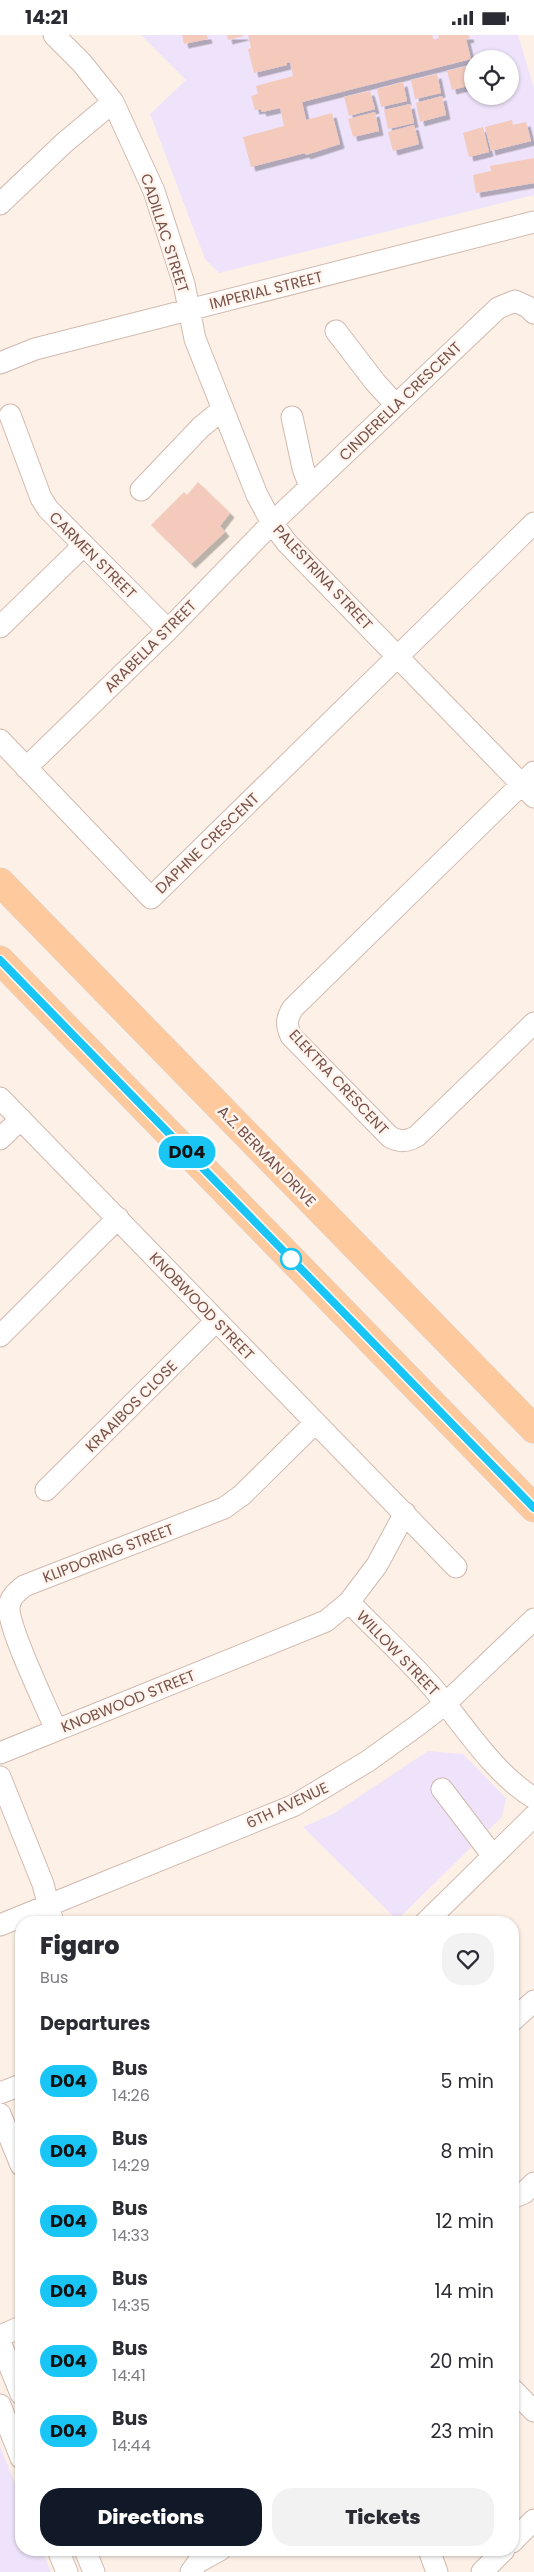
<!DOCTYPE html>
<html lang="en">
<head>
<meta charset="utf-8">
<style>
	:root { --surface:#fff; --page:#f2f2f3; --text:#2b2b33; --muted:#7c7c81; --accent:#111827 }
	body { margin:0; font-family:Poppins,sans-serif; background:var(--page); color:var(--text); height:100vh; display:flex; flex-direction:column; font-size:19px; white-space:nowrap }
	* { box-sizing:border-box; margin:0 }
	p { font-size:16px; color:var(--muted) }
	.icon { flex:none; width:28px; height:28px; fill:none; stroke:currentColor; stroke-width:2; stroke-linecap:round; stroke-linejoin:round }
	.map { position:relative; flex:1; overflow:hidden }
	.details { position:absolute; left:15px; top:1881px; width:504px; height:640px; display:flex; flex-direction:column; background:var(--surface); border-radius:20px; box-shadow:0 1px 4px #0004 }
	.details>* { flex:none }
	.badge { padding:0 10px; border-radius:16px; font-size:18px; line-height:32px }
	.buttons { position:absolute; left:464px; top:15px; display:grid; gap:10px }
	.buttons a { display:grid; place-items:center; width:55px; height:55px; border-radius:50%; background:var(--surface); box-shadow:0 1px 4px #0004; font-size:25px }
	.map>.badge { position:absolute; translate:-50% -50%; box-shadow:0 0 0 2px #fff }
	h2 { padding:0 25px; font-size:19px; line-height:45px }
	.round { display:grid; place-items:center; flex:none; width:52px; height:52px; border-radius:20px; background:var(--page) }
	.headline { display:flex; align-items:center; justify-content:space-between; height:85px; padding:0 25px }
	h1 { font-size:24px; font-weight:800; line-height:38px }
	.button { display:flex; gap:10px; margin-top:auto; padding:10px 25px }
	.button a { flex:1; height:58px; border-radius:20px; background:var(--accent); color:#fff; font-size:20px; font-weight:800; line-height:58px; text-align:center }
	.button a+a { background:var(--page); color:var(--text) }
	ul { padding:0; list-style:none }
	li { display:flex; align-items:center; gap:15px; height:70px; padding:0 25px }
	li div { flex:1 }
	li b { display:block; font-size:19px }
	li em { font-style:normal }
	li .badge { min-width:55px; font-weight:700; text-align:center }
	.status { display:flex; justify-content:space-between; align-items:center; height:35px; padding:0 25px; background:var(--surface); direction:ltr }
	.status svg { height:14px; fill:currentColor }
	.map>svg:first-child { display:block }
</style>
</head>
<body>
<div class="status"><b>14:21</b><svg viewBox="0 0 49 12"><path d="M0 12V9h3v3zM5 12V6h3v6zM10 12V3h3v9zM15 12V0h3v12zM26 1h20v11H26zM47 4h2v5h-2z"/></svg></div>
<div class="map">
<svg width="534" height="2537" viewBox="0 0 534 2537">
	<defs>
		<filter id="shadow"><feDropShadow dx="4.5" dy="4.5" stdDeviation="0" flood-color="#0004"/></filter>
	</defs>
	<rect width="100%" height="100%" fill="#fdf1e7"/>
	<path fill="#eee3fa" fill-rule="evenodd" d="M141,0H518L534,53V160L219,238L205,224L150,79L186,45ZM472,24H510V61H472Z
		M428,1716L463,1719L506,1763L502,1782L397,1885L303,1792L333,1779Z
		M0,2411L21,2463V2515H42L51,2537H0Z"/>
	<path fill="#f4cabd" filter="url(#shadow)" d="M182,0H207L208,4L184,9Z
		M227,0H244V1L228,5Z
		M248,0H432L434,5L439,3L438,0H469L470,3L466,4L471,24L302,67L306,85L332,78L340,109L306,120L305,118L251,132L243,102L284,91L280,73L262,77L261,74L255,75L251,61L258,59L256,51L293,41L290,27L286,28L287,30L254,38L248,14L251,13Z
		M472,30V50L452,55L447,36Z
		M437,39L441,58L415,64L411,45Z
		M403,47L407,66L381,72L377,54Z
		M370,56L375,74L349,81L344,62Z
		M442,61L446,80L420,87L416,68Z
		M410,69L414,88L388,94L384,75Z
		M375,77L379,96L353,102L348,84Z
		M512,85L513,90L526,87L531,106L491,116L485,92Z
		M414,90L419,109L393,116L388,97Z
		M483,92L489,117L469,122L463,98Z
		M534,123V148L476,158L473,140L491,136L490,131Z
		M198,447L230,478L220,491L225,497L191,529L151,490L184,457L187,460Z"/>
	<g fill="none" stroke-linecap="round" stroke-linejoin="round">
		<defs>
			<path id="minor" d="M54,0L82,28L113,67L154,156L184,249L195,304L257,460L272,488L287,508L534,762
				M0,169L64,108L113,67
				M336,296L375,347L396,370
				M0,328L35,314L534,187
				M10,380L41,463L48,474L168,595
				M292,382L303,433L310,452
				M141,455L201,392L223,374
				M0,592L84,510
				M0,705L151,863L534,488
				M26,733L168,595L272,488L498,273L515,266L528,272L534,278
				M534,737L293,973C286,984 286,990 291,1001L390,1102C400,1107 407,1107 417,1101L534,988
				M0,1063L456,1532
				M0,1104L21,1084
				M0,1301L118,1183
				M46,1455L216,1286
				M349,1567C377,1596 407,1623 433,1653C462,1688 494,1739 534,1763
				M56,1695C46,1671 8,1593 9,1572C10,1562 17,1557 24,1551L224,1473L242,1460L315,1388
				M0,1718L326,1586L349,1567L377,1530L405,1478
				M0,1742L43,1849L53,1888
				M442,1754L493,1821
				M425,1888L534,1781
				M0,1890L295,1770L368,1726L418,1690L445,1669L534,1584
				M512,1986L534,1966
				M0,2058L21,2050
				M0,2079L21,2130
				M512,2163L524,2158L534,2148
				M0,2301L21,2292
				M0,2307L21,2359
				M512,2354L534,2376
				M0,2370L21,2423
				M512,2507L534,2485
				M58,2515L67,2537
				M85,2515L94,2537
				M429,2515L437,2537
				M191,2537L198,2527L220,2515
				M482,2537L504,2515"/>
			<path id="major" d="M0,847L534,1394
				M0,925L534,1473"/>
		</defs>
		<use href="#minor" stroke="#d2b9ae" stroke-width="23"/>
		<use href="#major" stroke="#d9cfcc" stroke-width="29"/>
		<use href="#minor" stroke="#fff" stroke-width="21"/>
		<use href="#major" stroke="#feca9d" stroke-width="28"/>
	</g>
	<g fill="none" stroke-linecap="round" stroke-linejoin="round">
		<defs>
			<path id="line" d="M0,925L534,1473"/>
		</defs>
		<use href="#line" stroke="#fff" stroke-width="11"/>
		<use href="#line" stroke="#18c5f4" stroke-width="8"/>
	</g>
	<circle fill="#fff" stroke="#18c5f4" stroke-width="2.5" cx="291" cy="1224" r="10"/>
	<g text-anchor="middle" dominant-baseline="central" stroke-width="5" stroke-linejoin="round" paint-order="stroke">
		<g font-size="15" fill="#78524a" stroke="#fff5ee">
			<text transform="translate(165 198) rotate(72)">CADILLAC STREET</text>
			<text transform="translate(266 255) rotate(-14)">IMPERIAL STREET</text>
			<text transform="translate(400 366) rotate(-44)">CINDERELLA CRESCENT</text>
			<text transform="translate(93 520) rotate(45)">CARMEN STREET</text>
			<text transform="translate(323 542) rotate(47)">PALESTRINA STREET</text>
			<text transform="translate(150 611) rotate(-45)">ARABELLA STREET</text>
			<text transform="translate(207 808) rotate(-44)">DAPHNE CRESCENT</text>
			<text transform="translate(339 1047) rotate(47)">ELEKTRA CRESCENT</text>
			<text transform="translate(267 1121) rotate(46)">A.Z. BERMAN DRIVE</text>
			<text transform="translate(202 1271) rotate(46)">KNOBWOOD STREET</text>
			<text transform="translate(131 1371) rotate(-45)">KRAAIBOS CLOSE</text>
			<text transform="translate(108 1518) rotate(-21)">KLIPDORING STREET</text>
			<text transform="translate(398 1618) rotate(46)">WILLOW STREET</text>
			<text transform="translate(128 1666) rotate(-22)">KNOBWOOD STREET</text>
			<text transform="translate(287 1770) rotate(-25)">6TH AVENUE</text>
		</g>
	</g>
</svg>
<div class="buttons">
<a><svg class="icon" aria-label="locate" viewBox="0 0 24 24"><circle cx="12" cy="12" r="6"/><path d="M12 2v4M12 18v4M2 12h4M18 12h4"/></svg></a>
</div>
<b class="badge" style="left:187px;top:1117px;background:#18c5f4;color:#111">D04</b>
<section class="details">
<div class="headline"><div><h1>Figaro</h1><p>Bus</p></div><a class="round"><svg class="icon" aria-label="heart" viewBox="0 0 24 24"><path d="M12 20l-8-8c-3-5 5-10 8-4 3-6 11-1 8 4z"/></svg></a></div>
<h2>Departures</h2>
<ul>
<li><span class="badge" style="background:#18c5f4;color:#111">D04</span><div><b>Bus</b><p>14:26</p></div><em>5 min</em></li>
<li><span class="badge" style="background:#18c5f4;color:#111">D04</span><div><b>Bus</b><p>14:29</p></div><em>8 min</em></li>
<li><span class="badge" style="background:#18c5f4;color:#111">D04</span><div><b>Bus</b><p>14:33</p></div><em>12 min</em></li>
<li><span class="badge" style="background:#18c5f4;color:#111">D04</span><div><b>Bus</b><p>14:35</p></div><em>14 min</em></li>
<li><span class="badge" style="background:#18c5f4;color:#111">D04</span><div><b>Bus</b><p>14:41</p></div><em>20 min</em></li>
<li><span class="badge" style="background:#18c5f4;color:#111">D04</span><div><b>Bus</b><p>14:44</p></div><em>23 min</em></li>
</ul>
<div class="button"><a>Directions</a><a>Tickets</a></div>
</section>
</div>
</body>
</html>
